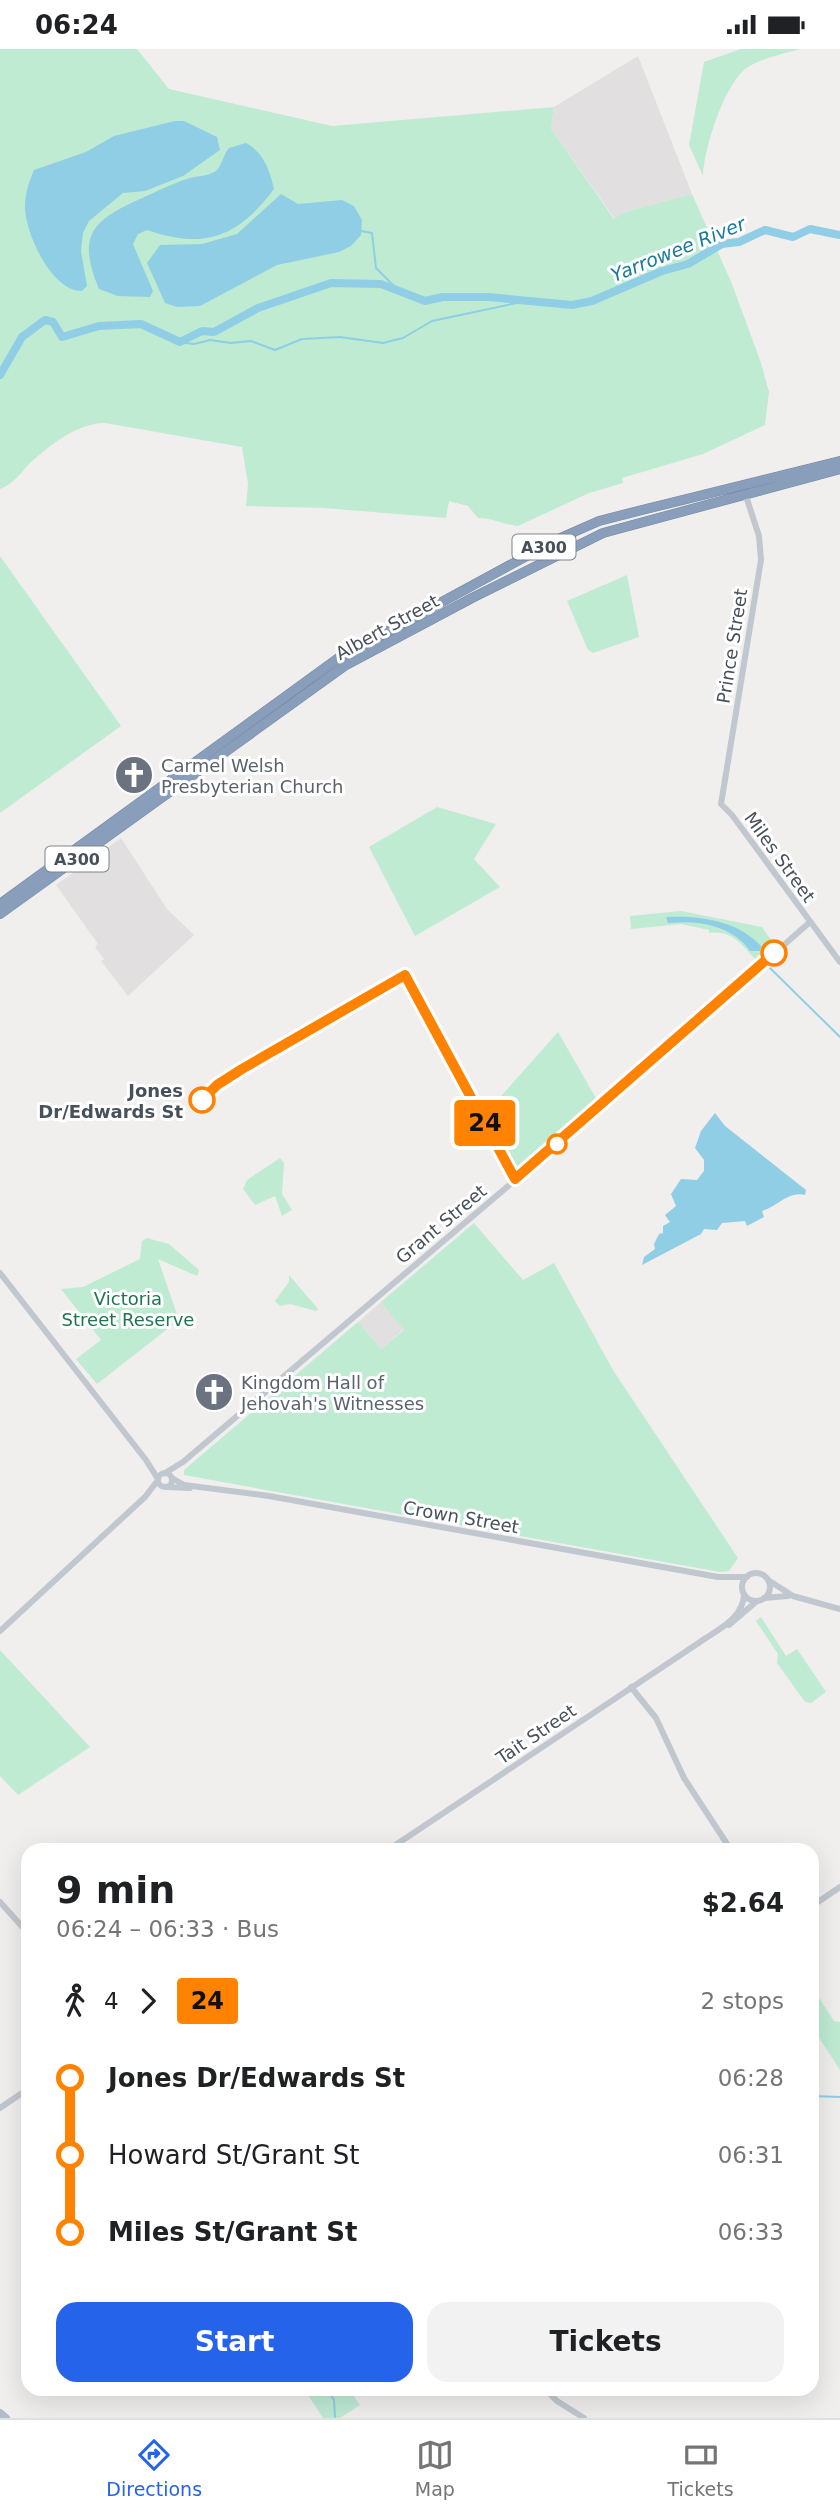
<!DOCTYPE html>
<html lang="en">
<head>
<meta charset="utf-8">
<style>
	:root { --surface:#fff; --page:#f2f2f2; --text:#202124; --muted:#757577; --line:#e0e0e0; --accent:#2563eb }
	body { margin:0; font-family:"DejaVu Sans",sans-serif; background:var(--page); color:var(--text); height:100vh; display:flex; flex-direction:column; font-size:26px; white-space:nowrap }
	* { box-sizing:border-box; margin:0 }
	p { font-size:23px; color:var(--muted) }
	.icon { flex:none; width:38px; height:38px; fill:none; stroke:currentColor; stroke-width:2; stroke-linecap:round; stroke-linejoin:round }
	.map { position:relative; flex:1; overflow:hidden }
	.details { position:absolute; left:21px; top:1794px; width:798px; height:553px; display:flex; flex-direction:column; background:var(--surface); border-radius:21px; box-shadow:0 7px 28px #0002 }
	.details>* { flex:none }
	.badge { padding:0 14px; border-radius:5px; font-size:24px; line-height:46px }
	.map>.badge { position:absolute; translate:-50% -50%; box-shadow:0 0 0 4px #fff }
	.legs { display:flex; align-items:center; gap:10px; height:77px; padding:0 35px; font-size:23px }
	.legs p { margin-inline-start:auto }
	.headline { display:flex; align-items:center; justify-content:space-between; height:119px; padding:0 35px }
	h1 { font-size:38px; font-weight:700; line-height:52px }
	.action { display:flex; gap:14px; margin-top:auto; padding:14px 35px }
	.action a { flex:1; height:80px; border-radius:21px; background:var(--accent); color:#fff; font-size:28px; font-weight:700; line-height:80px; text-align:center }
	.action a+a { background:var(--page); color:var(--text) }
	ul { padding:0 35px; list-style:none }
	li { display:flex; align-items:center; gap:24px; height:77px; font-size:26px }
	li i { display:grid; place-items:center; width:10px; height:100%; margin:0 9px; background:currentColor }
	li i::after { content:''; width:18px; height:18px; margin:-9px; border:5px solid; border-radius:50%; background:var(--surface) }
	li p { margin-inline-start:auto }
	li:first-child i { background:linear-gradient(#0000 50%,currentColor 0) }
	li:last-child i { background:linear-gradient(currentColor 50%,#0000 0) }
	.status { display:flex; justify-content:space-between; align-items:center; height:49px; padding:0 35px; background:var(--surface); direction:ltr }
	.status svg { height:19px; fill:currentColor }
	.menu { display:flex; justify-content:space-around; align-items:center; height:98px; border-top:2px solid var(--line); background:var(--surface); font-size:19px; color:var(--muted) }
	.menu a { display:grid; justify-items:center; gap:4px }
	.menu .active { color:var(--accent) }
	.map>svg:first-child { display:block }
</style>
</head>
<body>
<div class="status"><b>06:24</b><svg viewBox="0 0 49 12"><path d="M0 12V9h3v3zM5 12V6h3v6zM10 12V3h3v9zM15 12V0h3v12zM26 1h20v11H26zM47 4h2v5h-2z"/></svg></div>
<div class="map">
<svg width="840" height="2369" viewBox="0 0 840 2369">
	<rect width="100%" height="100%" fill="#f1eeee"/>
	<path fill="#e1dfdf" d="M638,7L692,145L625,163L615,170L551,80L554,58Z
		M121,789L167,860L194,886L128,947L101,912L104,910L95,898L98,895L56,836Z
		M381,1253L404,1280L381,1300L358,1273Z"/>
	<path fill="#bfebd3" d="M0,0H137L169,40L332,77L554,58L551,80L614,170L625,163L692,145L732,235L761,314L769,343L765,376L703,405L622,429L623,434L589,444L518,477C504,476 493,469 478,469L468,457L449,452L446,469L324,459L246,457L248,435L242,398L105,374C77,374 50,396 29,415C20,425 13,435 0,440Z
		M741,0H800C783,5 757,10 744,21C723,40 704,99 703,127L689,96L704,13Z
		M0,507L121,677L0,764Z
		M627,526L639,588L593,604L588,601L567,552Z
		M437,758L496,775L474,810L500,838L415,887L369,798Z
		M681,862L762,878L774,895L755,910C740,894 732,881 709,884V881L681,875L631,880L630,867Z
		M558,983L597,1051L517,1120L487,1063Z
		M280,1109L284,1114L282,1145L292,1161L282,1167L275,1147L255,1156L243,1140L247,1131Z
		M474,1174L523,1231L554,1214L613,1321L738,1509L729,1522L720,1523L184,1426V1421L358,1273L381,1300L404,1281L381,1253Z
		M147,1189L169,1195L199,1221L197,1227L158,1210L179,1271L97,1335L76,1310L101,1291L61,1240L83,1238L140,1210L142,1192Z
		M289,1226L318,1260L316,1262L290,1255L280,1257L275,1252L289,1233Z
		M761,1568L786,1607L797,1600L826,1643L811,1654L805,1653L777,1614L778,1605L756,1572Z
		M0,1601L90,1698L18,1746L0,1727Z
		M812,1938L834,1972L840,1973V2021L812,1978Z
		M304,2340H349L360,2356L340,2369H323Z"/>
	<path fill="#8fcee5" d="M175,72H184L217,88L220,101L183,127L145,142L123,144L89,172L83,184L81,202L87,237L82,242C52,243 25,184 25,158C25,144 29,133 34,121L86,103L114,87Z
		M246,94C263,103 270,121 274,140C238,188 205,201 147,181L138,185L133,195L153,242L150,248L118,247L99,240C77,187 91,172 140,150C156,143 173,134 190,129C198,127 208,127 216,122C222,117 223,106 229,99Z
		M281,145L298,155L342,151L354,157L362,171L361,186L351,197L339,203L277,216L200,257L177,258L165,254L147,214L160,196L202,195L237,185Z
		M666,868C699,866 739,872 761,897L760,902H750C732,876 698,871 668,874Z
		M715,1064L725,1077L806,1141L805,1146C788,1142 777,1158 762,1162L764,1168L747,1177L745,1172L722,1174L717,1181L704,1180L701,1185L642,1216L644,1208L655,1200L654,1195L659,1185L663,1184V1177L670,1173L665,1166L676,1157L671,1145L681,1130L697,1131L704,1122V1111L695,1099L701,1082Z"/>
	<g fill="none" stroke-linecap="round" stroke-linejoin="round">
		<path stroke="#8fcee5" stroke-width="2" d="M361,182L372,184L376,219L396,239
			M180,293L194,295L210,291L231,294L251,292L275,301L302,290L340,288L383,294L403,289L432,272L526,252
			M770,919L840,988
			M812,2047L840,2048
			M327,2340L334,2351L335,2368"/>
		<path stroke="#8fcee5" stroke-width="8" d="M0,326L22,288L45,271L53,273L62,288L99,277L141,275L180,293L202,282L214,283L258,259L331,234L381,235L425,252L443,248H488L572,256L592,252L662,222L688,215L722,195L739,193L765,181L793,188L810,180L840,186"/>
		<defs>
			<path id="highway" d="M0,855L337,610L558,490L599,472L642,461L840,412
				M0,865L346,616L472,549L603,484L840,420"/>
		</defs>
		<use href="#highway" stroke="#7489a5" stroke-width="10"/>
		<path stroke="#c0c7cf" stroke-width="6" d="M745,444L759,487L761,511L721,755L732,766L840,913
			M0,1224L146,1411L158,1430
			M165,1424L183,1413L573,1082L810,873
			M158 1431a7 7 0 1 1 14 0a7 7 0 1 1-14 0Z
			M172,1429L184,1436L269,1447L718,1528H747
			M166,1438L190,1439
			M742 1538a14 14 0 1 1 28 0a14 14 0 1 1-28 0Z
			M768,1531L793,1547L840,1560
			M764,1549L788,1547
			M729,1576L757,1552
			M0,1582L145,1448L158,1431
			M631,1638L656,1669L684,1729L731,1801
			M388,1801L700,1593C717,1581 744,1569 744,1545
			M0,1853L28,1884
			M812,1857L840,1838
			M0,2059L28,2040
			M545,2340L557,2352L584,2369"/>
		<path stroke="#b0bccb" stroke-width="8" d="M0,2364L6,2369"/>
		<use href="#highway" stroke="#899eba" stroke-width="9"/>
	</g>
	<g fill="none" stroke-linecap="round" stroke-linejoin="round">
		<defs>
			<path id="line-1" d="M202,1051L217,1036L242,1020L405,926L515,1130L774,904"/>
		</defs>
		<use href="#line-1" stroke="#fff" stroke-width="16"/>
		<use href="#line-1" stroke="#ff8200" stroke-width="10"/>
	</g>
	<defs>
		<symbol id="church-disc" viewBox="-11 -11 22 22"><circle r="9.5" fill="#6b7280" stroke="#fff"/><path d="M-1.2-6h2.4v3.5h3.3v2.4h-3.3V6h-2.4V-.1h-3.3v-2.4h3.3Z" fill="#fff"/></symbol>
	</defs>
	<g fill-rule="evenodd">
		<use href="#church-disc" x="112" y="704" width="44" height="44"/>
		<use href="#church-disc" x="192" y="1321" width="44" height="44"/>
	</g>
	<g fill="#fff" stroke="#ff8200" stroke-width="3.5">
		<circle cx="774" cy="904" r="12"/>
		<circle cx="202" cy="1051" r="12"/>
		<circle cx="557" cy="1095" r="9"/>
	</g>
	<g text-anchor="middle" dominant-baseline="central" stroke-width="6" stroke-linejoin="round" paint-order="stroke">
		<g fill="#fff" stroke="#7f848c" stroke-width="2">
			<rect x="512.5" y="485.5" width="63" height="25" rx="5"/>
			<rect x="45.5" y="797.5" width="63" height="25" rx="5"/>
		</g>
		<g font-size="16" font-weight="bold" fill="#48505a">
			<text x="544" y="498">A300</text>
			<text x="77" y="810">A300</text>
		</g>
		<g font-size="18" fill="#48505a" stroke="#fff">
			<text transform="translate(387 578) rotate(-29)">Albert Street</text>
			<text transform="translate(732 597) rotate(-81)">Prince Street</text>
			<text transform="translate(780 808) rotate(54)">Miles Street</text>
			<text transform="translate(441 1175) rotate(-40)">Grant Street</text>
			<text transform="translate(461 1468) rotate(10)">Crown Street</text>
			<text transform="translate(536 1685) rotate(-34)">Tait Street</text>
		</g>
		<g font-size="18" fill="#5b616d" stroke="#fff" text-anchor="start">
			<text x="161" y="716">Carmel Welsh<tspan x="161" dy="21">Presbyterian Church</tspan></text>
			<text x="241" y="1333">Kingdom Hall of<tspan x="241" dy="21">Jehovah's Witnesses</tspan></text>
		</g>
		<g font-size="18" font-weight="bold" fill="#48505a" stroke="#fff" text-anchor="end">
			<text x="183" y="1041">Jones<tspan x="183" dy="21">Dr/Edwards St</tspan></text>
		</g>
		<g font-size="18" fill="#1d764f" stroke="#fff">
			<text x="128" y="1249">Victoria<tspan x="128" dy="21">Street Reserve</tspan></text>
		</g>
		<g font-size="19" font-style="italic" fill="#16799e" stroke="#fff">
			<text transform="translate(678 200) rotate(-22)">Yarrowee River</text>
		</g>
	</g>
</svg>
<b class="badge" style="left:485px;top:1074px;background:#ff8200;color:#111">24</b>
<section class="details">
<div class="headline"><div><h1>9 min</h1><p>06:24 – 06:33 · Bus</p></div><b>$2.64</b></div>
<div class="legs"><svg class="icon" aria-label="walk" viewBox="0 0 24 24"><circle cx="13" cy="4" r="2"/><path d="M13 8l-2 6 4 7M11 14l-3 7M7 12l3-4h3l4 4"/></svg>4<svg class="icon" aria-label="forward" viewBox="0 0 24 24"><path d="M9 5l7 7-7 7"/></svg><b class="badge" style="background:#ff8200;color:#111">24</b><p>2 stops</p></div>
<ul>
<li><i style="color:#ff8200"></i><b>Jones Dr/Edwards St</b><p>06:28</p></li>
<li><i style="color:#ff8200"></i><span>Howard St/Grant St</span><p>06:31</p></li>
<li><i style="color:#ff8200"></i><b>Miles St/Grant St</b><p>06:33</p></li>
</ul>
<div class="action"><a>Start</a><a>Tickets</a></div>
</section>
</div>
<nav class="menu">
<a class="active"><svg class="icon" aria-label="directions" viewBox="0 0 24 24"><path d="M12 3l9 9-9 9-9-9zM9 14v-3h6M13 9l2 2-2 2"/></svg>Directions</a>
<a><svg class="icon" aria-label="map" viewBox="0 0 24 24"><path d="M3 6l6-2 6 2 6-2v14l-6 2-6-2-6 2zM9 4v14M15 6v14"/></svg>Map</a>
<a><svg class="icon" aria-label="tickets" viewBox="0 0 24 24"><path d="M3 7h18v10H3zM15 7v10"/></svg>Tickets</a>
</nav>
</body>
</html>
